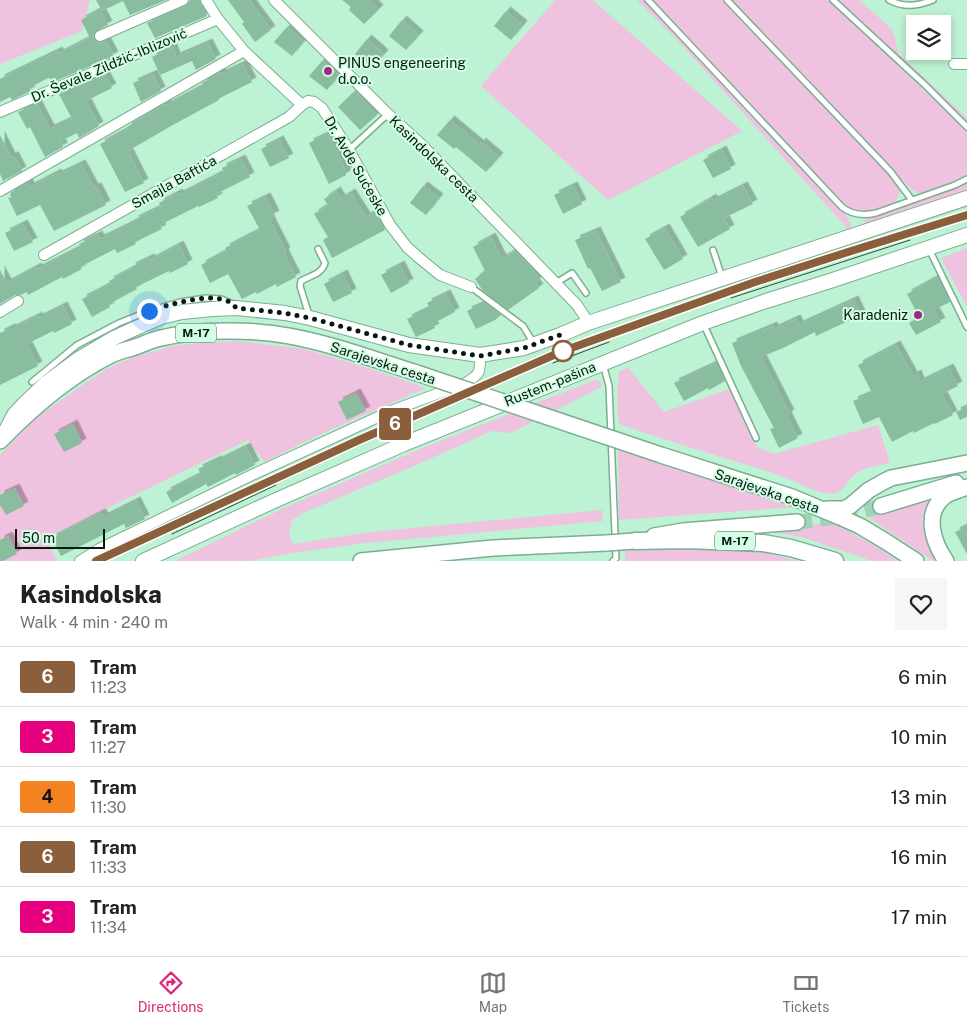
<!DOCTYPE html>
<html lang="en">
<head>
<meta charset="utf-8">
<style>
	:root { --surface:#fff; --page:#f6f6f6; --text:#202124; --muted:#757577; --line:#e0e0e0; --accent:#db2777 }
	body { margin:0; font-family:"Public Sans",sans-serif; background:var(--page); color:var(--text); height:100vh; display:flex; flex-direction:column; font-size:19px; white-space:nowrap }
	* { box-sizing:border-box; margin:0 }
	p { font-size:16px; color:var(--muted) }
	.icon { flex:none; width:28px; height:28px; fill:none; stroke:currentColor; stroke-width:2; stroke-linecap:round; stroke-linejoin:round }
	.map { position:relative; height:561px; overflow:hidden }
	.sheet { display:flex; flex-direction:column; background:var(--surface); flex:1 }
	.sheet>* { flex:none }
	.badge { padding:0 10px; border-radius:4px; font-size:18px; line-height:32px }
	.tools { position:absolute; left:906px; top:15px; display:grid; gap:10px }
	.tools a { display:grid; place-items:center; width:45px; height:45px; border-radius:0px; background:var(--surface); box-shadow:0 2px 8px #0003; font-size:25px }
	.scale { position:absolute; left:15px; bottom:12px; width:90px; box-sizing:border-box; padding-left:5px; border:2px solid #061a10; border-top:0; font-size:14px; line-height:18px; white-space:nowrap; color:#061a10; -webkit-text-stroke:4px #d3fde4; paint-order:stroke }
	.you { position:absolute; width:25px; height:25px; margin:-12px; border:4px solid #fff; border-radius:50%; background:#1a73e8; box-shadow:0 0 0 8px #1a73e833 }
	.map>.badge { position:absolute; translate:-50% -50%; box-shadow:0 0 0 2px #fff }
	.round { display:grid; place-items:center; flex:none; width:52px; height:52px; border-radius:0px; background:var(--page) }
	.headline { display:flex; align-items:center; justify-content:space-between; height:85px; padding:0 20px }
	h1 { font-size:24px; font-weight:800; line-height:38px }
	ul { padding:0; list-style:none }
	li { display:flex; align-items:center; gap:15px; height:60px; padding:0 20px; border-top:1px solid var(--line) }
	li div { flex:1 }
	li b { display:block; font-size:19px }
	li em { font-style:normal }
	li .badge { min-width:55px; font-weight:700; text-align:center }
	.menu { display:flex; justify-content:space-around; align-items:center; height:70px; border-top:1px solid var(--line); background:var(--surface); font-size:14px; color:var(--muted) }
	.menu a { display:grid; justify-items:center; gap:2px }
	.menu .current { color:var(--accent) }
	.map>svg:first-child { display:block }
</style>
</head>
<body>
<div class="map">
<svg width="967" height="561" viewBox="0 0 967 561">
	<defs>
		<filter id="shadow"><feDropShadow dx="4.5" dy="-4.5" stdDeviation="0" flood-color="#0004"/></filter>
	</defs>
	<rect width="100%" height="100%" fill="#bef2d4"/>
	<path fill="#efc2df" d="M0,0H90L82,31L0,64Z
		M555,0H593L742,131L608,200L481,86Z
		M637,0H645L826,196L846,215L851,224L849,230L677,40Z
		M653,0H722L889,175L898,187L900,192L896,201C886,209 870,214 857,210C849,208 842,202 836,197Z
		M731,0H828L967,131V174L960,179L921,194L911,189Z
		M837,0H859L892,29L899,54L967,118V122Z
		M967,183V191L863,225L866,219L956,188Z
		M967,248V307L941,258Z
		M237,341L304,349L368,368L426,388L321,434L264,462L248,440L46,538L57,561H0V455L36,418L84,384L107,369L131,358L172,346L191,344Z
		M628,368L664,412L729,389L758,448L774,454L878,425L890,463C878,466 864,467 854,475C847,481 845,490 836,493C823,497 801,484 789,479C758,467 726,459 695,449C669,441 644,432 619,424L617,402L619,371Z
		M595,380L600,381L601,386L599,388L511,433L492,431L407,469L303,513L292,520L289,534L293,544L371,532L602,510L603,521L366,543L292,553L250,561H175L284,508L420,449Z
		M618,450L796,507L619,520Z
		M933,494C930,500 926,506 924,512C918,528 928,545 937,557L933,561L868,517V512Z
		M833,523L877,547L898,561H872L802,537L761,530L750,526Z
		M720,548L767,553L800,561H626L624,550Z"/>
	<path fill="#8abca0" filter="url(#shadow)" d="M96,0H166L130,15L123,1L102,11Z
		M190,0H199L207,16L155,38L147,23L186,6L189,4Z
		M228,0H249L271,30L255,42L242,24L244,22Z
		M342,0H370L379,9L364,24L349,10L351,7Z
		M100,10L108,25L95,32L93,35L94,38L96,41L99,43L106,41L114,56L53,82L50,78H48L29,88L31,91L12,100L10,97L0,102V79L58,51L59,54L90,38L81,20Z
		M506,11L523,25L511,40L494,26Z
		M402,20L419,35L406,50L389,36Z
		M287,27L304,41L292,56L274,42Z
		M367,39L384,54L372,68L355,54Z
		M208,43L216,59L196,70L192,61L160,75L152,57L162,52L161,51L172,46L176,57Z
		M322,61L339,75L327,90L309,76Z
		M243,64L252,82L218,99L219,100L171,126L128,151L144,183L125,192L100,144L128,129L127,127L166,104L167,105L203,86L202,83L221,72L222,74Z
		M153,74L161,91L141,102L133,83Z
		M105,75L112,88L86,101L99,126L79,138L77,133L61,141L63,147L45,157L30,127L27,129L18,112L37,104L50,129L72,119L59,94Z
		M355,91L377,115L360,130L338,107Z
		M450,120L480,145L481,142L499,157L486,172L456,147L454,149L437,135Z
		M328,134L346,171V175L329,184L309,143Z
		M0,135L11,157L14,156L22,171L3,181L0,174Z
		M279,140L289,158L270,167L261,149Z
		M722,150L731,169L713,178L703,160Z
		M241,159L250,177L216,194L218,198L199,207L198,206L160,225L162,229L135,242L136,244L117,253L115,249L80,267L82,269L63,279L62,277L28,295L27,292L21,295H15L0,304V270L7,283L37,267L38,269L81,247L79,244L98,235L100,239L135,222L134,220L161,207L159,203L178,193L179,195L224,172L222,168Z
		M81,164L94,188L97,187L106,205L54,231L40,205L17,216L8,198L11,197L10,193L28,183L30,187L57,173L58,175Z
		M423,186L439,198L426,215L410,203Z
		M573,186L582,204L563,214L554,195Z
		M743,186L753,204L724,218L730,229L698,247L680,217L712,198L713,201Z
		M336,191L341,199L351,193L366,217L375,212L385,230L332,258L323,240L328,237L314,214L328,205L324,199Z
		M266,197L275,215L269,218L286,252L284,253L296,277L277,287L276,284L257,294L256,292L242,299L228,274L210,283L201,265L227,251L225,248L260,230L247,206Z
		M23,224L33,242L14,251L5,233Z
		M665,228L683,259L664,270L645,239Z
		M596,231L621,282L602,291L590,268L588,269L575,240Z
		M491,237L502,259L515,251L535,272L540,279L535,283L539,288L508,310L483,291L475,279L485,271L473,247Z
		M179,245L188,264L170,273L169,271L136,287L137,289L109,304L110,307L92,317L82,299L111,284L109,281L132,269L131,267L150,258L151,260Z
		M400,265L409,283L391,293L381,275Z
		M343,274L352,293L333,302L324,284Z
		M938,277L950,302L934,310L941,322L916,335L909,323L919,317L907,294Z
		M446,294L455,312L432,324L435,328L416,337L407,319L430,308L427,303Z
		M854,300L861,315L816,336L815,332L783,348L761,357L790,414L787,416L798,438L779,448L770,429L774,428L741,366L732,343L773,326L774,329L796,319L799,325Z
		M485,303L501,315L495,320L476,329L467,311Z
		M63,306L72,324L54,333L53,331L27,344L38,366L0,385V333L11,328L12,329L38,316L39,318Z
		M896,345L913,376L917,374L920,382L949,368L958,386L942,394L953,415L935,424L934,423L914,433L913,431L892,442L879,417L863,424L853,401L872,393L858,365Z
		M717,363L725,381L709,390L708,388L684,401L674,383Z
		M356,393L366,411L347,420L338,402Z
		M967,407V417L960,420L956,412Z
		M73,424L82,443L64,452L54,434Z
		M246,447L255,465L236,475L235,473L208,487L206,484L172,503L166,492L201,474L198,469L217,460L218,461Z
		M15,488L24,506L6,515L0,505V495Z
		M136,501L145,519L126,528L124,524L61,556L52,538L101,513L104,517Z
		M967,526V554L955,532Z
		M8,536L17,554L3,561H0V540Z"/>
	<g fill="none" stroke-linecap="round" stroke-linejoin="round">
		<path stroke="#a2d2b7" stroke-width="15" stroke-dasharray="15 8" stroke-linecap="butt" d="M797,522C827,519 852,514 881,506"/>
		<defs>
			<path id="service" d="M648,0L842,207C852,215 863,216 876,213L955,185L967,179
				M727,0L890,171L912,200
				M833,0L925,85L967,127
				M889,0C904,8 918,6 933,0
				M349,150L388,114
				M929,249L967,327
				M713,250L722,277
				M556,283L572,273L586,293
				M471,287L523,326L533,342
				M309,315L300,286L301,281C311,275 321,275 325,263L318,249
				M703,323L756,438
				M603,364L609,386L616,558L613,561
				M32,382L77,345L119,323L149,311L180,302L206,298L221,299L233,304"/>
			<path id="minor" d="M206,0L218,19L244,51L302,105L308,101L314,102L322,108L349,150L390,225L407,247L418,257L440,275L471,287
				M274,0L388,114L422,145L577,305L585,317L588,323
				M100,36L183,0
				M954,64H967
				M0,112L218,19
				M0,191L244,51
				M44,255L289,117L302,105
				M0,312L18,301
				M80,561L99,549L252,475L391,411L466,383C481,373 480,373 480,355"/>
			<path id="secondary" d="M3,436L14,415L24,404L46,383L77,360L114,338L136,328L161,317L182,312L212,309L236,308L285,313L310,318L409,345L480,355L524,348L560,335L588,323L967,198
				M143,561L274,501L404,444L703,323L766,301L830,281L967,235"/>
			<path id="primary" d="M0,441C32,408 69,376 111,355C117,352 125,350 132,348C142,345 151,340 161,338C198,329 252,329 289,336C333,344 375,360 417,373
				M661,455L792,497L840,517L860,526L885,541L916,561
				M881,506L956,483
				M827,509H844L850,506L869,490L883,482L891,478L967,463
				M654,536L683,531L797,522
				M361,561L493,548L607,543
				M946,561C933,542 923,513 945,496C951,492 960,490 967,487"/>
			<path id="trunk" d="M634,541L686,540L763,543L791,548L835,561"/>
		</defs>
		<use href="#service" stroke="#7cae92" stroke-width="8"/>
		<use href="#minor" stroke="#7cae92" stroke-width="12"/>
		<use href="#secondary" stroke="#7cae92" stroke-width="16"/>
		<use href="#primary" stroke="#7cae92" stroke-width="18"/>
		<use href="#trunk" stroke="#7cae92" stroke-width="19"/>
		<use href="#service" stroke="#fff" stroke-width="5"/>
		<use href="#minor" stroke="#fff" stroke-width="10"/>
		<use href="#secondary" stroke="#fff" stroke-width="14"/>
		<use href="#primary" stroke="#fff" stroke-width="15"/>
		<use href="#trunk" stroke="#fff" stroke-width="16"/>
		<path stroke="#304c3d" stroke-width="1" d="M731,298L910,240
			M553,363L609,342
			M172,534L276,485
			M96,561L359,440L563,351L755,282L848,251L967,215"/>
		<defs>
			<path id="primary-bridge" d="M417,373L661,455
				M607,543L634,541"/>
		</defs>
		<use href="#primary-bridge" stroke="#7cae92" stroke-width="18" stroke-linecap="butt"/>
		<use href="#primary-bridge" stroke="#fff" stroke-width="15"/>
	</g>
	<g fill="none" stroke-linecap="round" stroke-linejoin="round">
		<defs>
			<path id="line" d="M96,561L359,440L563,351L755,282L848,252L967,215"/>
		</defs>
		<use href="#line" stroke="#fff" stroke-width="11"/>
		<use href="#line" stroke="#8b5e3c" stroke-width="8"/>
		<path stroke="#061a10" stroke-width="5" stroke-dasharray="0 9" d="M149,311C168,305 223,287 236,308L285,313L310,318L409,345L480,356L524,348L560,335L563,351"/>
	</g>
	<g fill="#9f2882" stroke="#d3fde4" stroke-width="2">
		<circle cx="328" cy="71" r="5"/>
		<circle cx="918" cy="315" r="5"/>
	</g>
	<circle fill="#fff" stroke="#8b5e3c" stroke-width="2.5" cx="563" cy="351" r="10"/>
	<g text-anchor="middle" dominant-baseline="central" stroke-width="4" stroke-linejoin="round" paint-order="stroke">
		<g fill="#d3fde4" stroke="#445e50" stroke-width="1">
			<rect x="176" y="323.5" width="40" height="19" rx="4"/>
			<rect x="715" y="531.5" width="40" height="19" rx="4"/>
		</g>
		<g font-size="12" font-weight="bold" fill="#061a10">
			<text x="196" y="333">M-17</text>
			<text x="735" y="541">M-17</text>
		</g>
		<g font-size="14" fill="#061a10" stroke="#d3fde4" text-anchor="start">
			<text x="338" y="63">PINUS engeneering<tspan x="338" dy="16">d.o.o.</tspan></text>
			<text x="908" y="315" text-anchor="end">Karadeniz</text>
		</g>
		<g font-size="14" fill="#061a10" stroke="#d3fde4">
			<text transform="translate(109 65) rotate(-23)">Dr. Ševale Zildžić-Iblizović</text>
			<text transform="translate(434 159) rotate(44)">Kasindolska cesta</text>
			<text transform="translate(356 166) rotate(60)">Dr. Avde Sućeske</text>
			<text transform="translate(174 182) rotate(-29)">Smajla Baftića</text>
			<text transform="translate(383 363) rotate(18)">Sarajevska cesta</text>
			<text transform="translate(550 384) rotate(-22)">Rustem-pašina</text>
			<text transform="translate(767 491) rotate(19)">Sarajevska cesta</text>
		</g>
	</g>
</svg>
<div class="tools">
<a><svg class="icon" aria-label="layers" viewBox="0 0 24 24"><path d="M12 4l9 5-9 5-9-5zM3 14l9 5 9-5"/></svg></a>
</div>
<div class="scale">50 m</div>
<div class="you" style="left:149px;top:311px"></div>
<b class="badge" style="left:395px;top:424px;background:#8b5e3c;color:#fff">6</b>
</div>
<section class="sheet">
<div class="headline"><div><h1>Kasindolska</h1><p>Walk · 4 min · 240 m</p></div><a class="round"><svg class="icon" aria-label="heart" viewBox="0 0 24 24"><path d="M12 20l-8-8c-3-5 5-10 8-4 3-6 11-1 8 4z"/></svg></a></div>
<ul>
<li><span class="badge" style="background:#8b5e3c;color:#fff">6</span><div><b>Tram</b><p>11:23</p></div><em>6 min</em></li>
<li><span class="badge" style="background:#e6007e;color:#fff">3</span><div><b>Tram</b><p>11:27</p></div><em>10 min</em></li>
<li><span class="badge" style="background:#f58220;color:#111">4</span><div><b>Tram</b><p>11:30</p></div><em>13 min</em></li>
<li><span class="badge" style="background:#8b5e3c;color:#fff">6</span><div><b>Tram</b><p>11:33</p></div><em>16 min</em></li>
<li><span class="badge" style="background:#e6007e;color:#fff">3</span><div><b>Tram</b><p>11:34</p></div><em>17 min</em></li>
</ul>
</section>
<nav class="menu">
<a class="current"><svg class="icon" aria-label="directions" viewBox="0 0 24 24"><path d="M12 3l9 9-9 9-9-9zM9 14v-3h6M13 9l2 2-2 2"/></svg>Directions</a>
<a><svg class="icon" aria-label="map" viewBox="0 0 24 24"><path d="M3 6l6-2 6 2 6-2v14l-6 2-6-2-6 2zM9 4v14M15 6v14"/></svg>Map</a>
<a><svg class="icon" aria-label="tickets" viewBox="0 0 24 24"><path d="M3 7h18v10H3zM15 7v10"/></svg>Tickets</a>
</nav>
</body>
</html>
